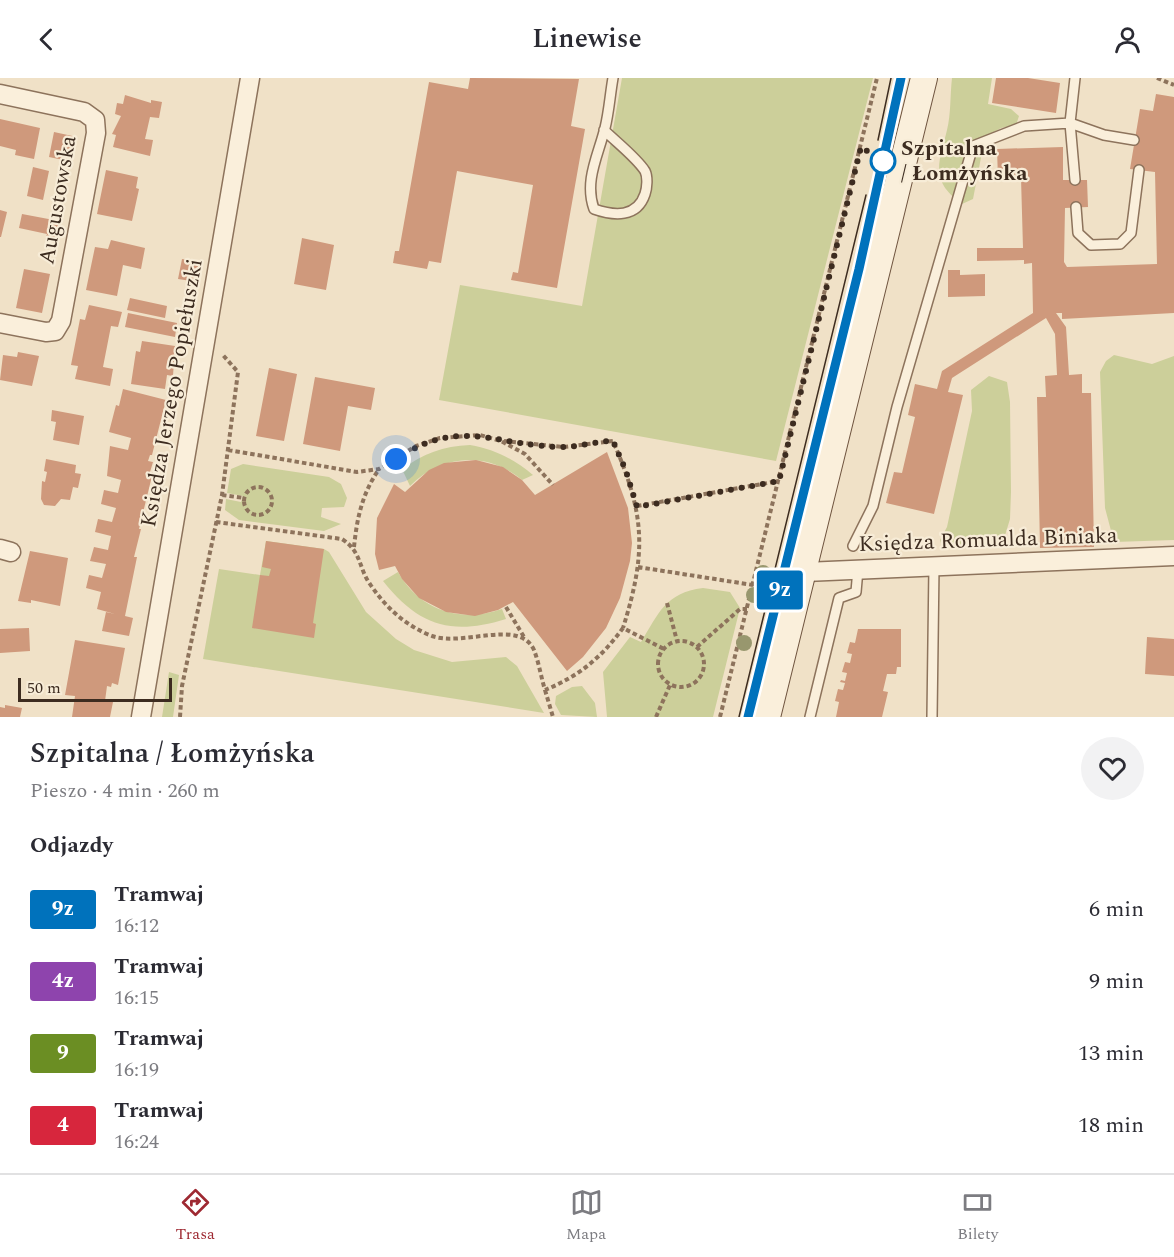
<!DOCTYPE html>
<html lang="pl">
<head>
<meta charset="utf-8">
<style>
	:root { --surface:#fff; --page:#f2f2f3; --text:#2b2b33; --muted:#7c7c81; --line:#e1e1e2; --accent:#9e2932 }
	body { margin:0; font-family:Spectral,serif; background:var(--page); color:var(--text); height:100vh; display:flex; flex-direction:column; font-size:22px; white-space:nowrap }
	* { box-sizing:border-box; margin:0 }
	p { font-size:20px; color:var(--muted) }
	.icon { flex:none; width:33px; height:33px; fill:none; stroke:currentColor; stroke-width:2; stroke-linecap:round; stroke-linejoin:round }
	.map { position:relative; height:639px; overflow:hidden }
	.details { display:flex; flex-direction:column; background:var(--surface); flex:1 }
	.details>* { flex:none }
	.badge { padding:0 12px; border-radius:4px; font-size:21px; line-height:39px }
	.scale { position:absolute; left:18px; bottom:15px; width:154px; box-sizing:border-box; padding-left:6px; border:3px solid #3d2c20; border-top:0; font-size:16px; line-height:21px; white-space:nowrap; color:#3d2c20; -webkit-text-stroke:4px #f7ecd7; paint-order:stroke }
	.you { position:absolute; width:30px; height:30px; margin:-15px; border:4px solid #fff; border-radius:50%; background:#1a73e8; box-shadow:0 0 0 9px #1a73e833 }
	.map>.badge { position:absolute; translate:-50% -50%; box-shadow:0 0 0 3px #fff }
	h2 { padding:0 30px; font-size:22px; line-height:54px }
	.round { display:grid; place-items:center; flex:none; width:63px; height:63px; border-radius:32px; background:var(--page) }
	.summary { display:flex; align-items:center; justify-content:space-between; height:102px; padding:0 30px }
	h1 { font-size:28px; font-weight:600; line-height:45px }
	ul { padding:0; list-style:none }
	li { display:flex; align-items:center; gap:18px; height:72px; padding:0 30px }
	li div { flex:1 }
	li b { display:block; font-size:22px }
	li em { font-style:normal }
	li .badge { min-width:66px; font-weight:700; text-align:center }
	header { display:flex; justify-content:space-between; align-items:center; height:78px; padding:0 30px; background:var(--surface); font-size:27px; font-weight:600 }
	.tabs { display:flex; justify-content:space-around; align-items:center; height:84px; border-top:2px solid var(--line); background:var(--surface); font-size:16px; color:var(--muted) }
	.tabs a { display:grid; justify-items:center; gap:3px }
	.tabs .current { color:var(--accent) }
	.map>svg:first-child { display:block }
</style>
</head>
<body>
<header><svg class="icon" aria-label="back" viewBox="0 0 24 24"><path d="M15 5l-7 7 7 7"/></svg>Linewise<svg class="icon" aria-label="person" viewBox="0 0 24 24"><circle cx="12" cy="8" r="4"/><path d="M4 21q1-7 8-7t8 7"/></svg></header>
<div class="map">
<svg width="1174" height="639" viewBox="0 0 1174 639">
	<rect width="100%" height="100%" fill="#f0e1c7"/>
	<path fill="#cccf9a" d="M622,0H873L776,383L439,322L460,207L582,228Z
		M952,0H992L988,26L1011,31L1019,38L1016,47L1001,50L985,59L973,121L962,126C929,102 939,85 947,52C951,36 950,17 952,0Z
		M1114,277L1152,286L1174,278V462L1114,464L1105,430L1100,294L1106,283Z
		M989,298L1007,304L1010,324L1011,414L1010,441L1003,464L943,471L940,462L947,449L972,333L971,312Z
		M470,367C494,371 514,381 533,397L522,402C488,373 441,376 410,408L402,391C423,376 443,368 470,367Z
		M243,386L329,399L341,406L347,420L344,429L322,430L321,439L341,446L324,453L239,442L225,432L226,421L241,424L243,418L227,415L231,391Z
		M266,463L324,471L329,474L366,534L396,561L414,572L452,584L506,579L517,588L544,635L203,581L219,491L260,497Z
		M398,494C420,533 461,545 502,531L506,541C451,558 419,548 383,503Z
		M703,510L730,514L740,530L713,639H607L603,594L630,559L641,564C659,535 665,515 703,510Z
		M169,594L179,597L173,639H162Z
		M582,608L595,625L597,639L561,637L555,626L556,618L572,609Z"/>
	<path fill="#cf997c" d="M470,0L579,1L571,48L585,51L557,210L511,202L513,194L518,195L533,107L457,93L441,185L429,183L427,191L393,185L395,173H399L429,4L468,11Z
		M996,0H1028L1060,5L1056,35L992,25Z
		M1156,16L1174,19V235L1062,241V235H1056L1066,249L1069,297L1082,296V315H1091L1094,469L1040,470L1037,319H1046L1045,298L1057,297L1055,256L1046,240L952,300L948,314L963,317L934,436L886,425L894,394L902,395L915,339L908,337L915,306L937,311L942,293L1033,235L1032,185L1024,186V182L977,183V170H1023L1021,100L998,101L997,71L1063,69V102H1087L1088,129L1065,130L1064,184L1067,189L1157,186L1155,94L1130,91L1140,31L1153,33Z
		M125,17L151,25V22L162,24L159,40L150,39L145,61L153,62L150,78L113,69L116,57L112,56L121,38L115,36L117,25L123,26Z
		M0,41L40,50L34,81L15,77L16,72L0,68Z
		M54,54L77,59L73,74H69L68,83L49,79Z
		M33,89L49,93L43,122L27,118Z
		M106,92L138,99L136,110L139,111L132,143L97,136Z
		M0,132L7,134L1,159H0Z
		M22,136L59,143L55,165L45,163L47,156L19,150Z
		M302,160L334,167L326,212L294,206Z
		M111,162L145,170L141,191L123,187L117,218L86,212L95,169L108,171Z
		M182,181L201,184L198,204L178,201Z
		M24,191L50,196L42,235L16,230Z
		M948,192H960V197L985,196V218L948,219Z
		M130,220L167,228L165,240L127,232Z
		M89,227L122,234L118,249L111,248L103,289L113,291L110,308L75,301L78,288L71,287L80,241L85,242Z
		M128,235L177,245L175,259L125,249Z
		M142,263L175,268L173,298L167,297L165,311L131,306L136,273L140,274Z
		M18,274L39,278L32,308L0,302L3,277L17,279Z
		M269,290L297,296L284,363L256,358Z
		M315,299L375,310L371,332L348,328L340,373L303,366Z
		M123,311L166,322L152,377H150L148,383L153,384L150,394H153L139,451H141L134,479H137L125,538L133,540L129,558L102,553L106,534L115,536L97,531L101,514L86,510L89,497L102,500L106,486L90,483L94,469L108,472L111,458L95,454L98,441L112,444L116,430L101,426L104,412L118,415L121,402L107,398L110,368L128,372L131,360L109,354L116,327L119,328Z
		M52,332L84,338L79,367L53,362L56,344L51,343Z
		M607,374L628,430L632,465L630,483L620,520L606,550L583,579L567,593L513,524L498,532L475,538L446,534L419,520L402,501L395,488L379,492L375,476L377,440L394,406L405,414L429,392L444,385L476,382L503,389L522,402L535,417Z
		M46,381L76,387L75,395L81,396L78,410L73,409L70,422L61,421L55,428L44,427L41,421L42,403L45,404L47,394L44,393Z
		M266,463L324,471L313,545L316,546L314,560L252,550L260,497L269,498L271,491L262,489Z
		M30,473L68,480L60,528L31,522V525L18,523Z
		M29,550L30,573L0,575V551Z
		M858,551H901V589H897L896,596H887L883,613L888,614L882,639H836L839,624L835,623L838,611L843,612L845,605L840,604L841,602L845,603L847,595L842,594L845,584L850,585L852,576L847,575L850,564L855,565Z
		M1147,559L1174,561V598L1145,596Z
		M75,562L125,570L118,607L112,605L111,609L107,608L105,623L113,624L110,639H72L75,618L65,617Z
		M5,627L22,630L20,639H0V629L5,630Z"/>
	<g fill="none" stroke-linecap="round" stroke-linejoin="round">
		<defs>
			<path id="lane" d="M1075,0L1070,45L1104,57L1134,62
				M604,52C615,63 637,80 645,93C648,99 647,110 645,116C637,140 614,138 594,131C584,103 598,78 605,50C609,34 610,17 613,0
				M1076,129L1078,155L1091,167L1120,166L1131,155L1139,92
				M853,468L873,428L897,329L973,68L1024,48L1070,45L1075,102
				M810,639L839,520L856,514L858,491
				M932,639L934,488"/>
			<path id="street" d="M0,16L84,34L95,42L96,55L61,243L55,253L46,254L0,245
				M0,471L11,474
				M805,494L1174,478
				M141,639L250,0"/>
			<path id="secondary" d="M767,639L924,0"/>
		</defs>
		<use href="#lane" stroke="#8d735c" stroke-width="12"/>
		<use href="#street" stroke="#8d735c" stroke-width="21"/>
		<use href="#secondary" stroke="#6f543f" stroke-width="28"/>
		<path stroke="#8d735c" stroke-width="4" stroke-dasharray="4.5 3" stroke-linecap="butt" d="M1157,0L1174,7
			M504,363L564,369L613,363C645,437 647,473 623,550
			M228,372L357,394L379,391L416,368L440,360L480,357L501,363L525,376L553,407
			M244 423a14 14 0 1 1 28 0a14 14 0 1 1-28 0Z
			M222,417L244,420
			M637,428L779,403
			M216,444L342,461C362,474 358,489 370,506C386,530 406,548 432,558C464,569 519,540 534,572C539,585 541,599 545,612C579,598 601,580 623,550L664,571
			M354,469C357,440 362,416 379,391
			M638,489L753,507
			M667,525L677,563
			M506,529L524,559
			M658 586a23 23 0 1 1 46 0a23 23 0 1 1-46 0Z
			M697,569L740,531H747
			M545,612L553,639
			M180,639L182,608L222,417L238,294L222,276
			M656,639L670,607
			M720,639L877,0"/>
		<use href="#lane" stroke="#faefdb" stroke-width="9"/>
		<use href="#street" stroke="#faefdb" stroke-width="18"/>
		<use href="#secondary" stroke="#faefdb" stroke-width="26"/>
		<path stroke="#3d2c20" stroke-width="1.5" d="M878,62L891,0
			M739,639L866,117
			M748,639L859,191L901,0"/>
	</g>
	<g fill="#98976e">
		<circle cx="763" cy="495" r="8"/>
		<circle cx="754" cy="517" r="8"/>
		<circle cx="744" cy="565" r="8"/>
	</g>
	<g fill="none" stroke-linecap="round" stroke-linejoin="round">
		<defs>
			<path id="line" d="M748,639L859,191L901,0"/>
		</defs>
		<use href="#line" stroke="#fff" stroke-width="14"/>
		<use href="#line" stroke="#0072bc" stroke-width="9"/>
		<path stroke="#3d2c20" stroke-width="6" stroke-dasharray="0 10.8" d="M396,381C462,338 494,368 562,369C579,369 596,363 613,363L626,393L637,429L779,403L861,69L883,83"/>
	</g>
	<circle fill="#fff" stroke="#0072bc" stroke-width="3" cx="883" cy="83" r="12"/>
	<g text-anchor="middle" dominant-baseline="central" stroke-width="4.5" stroke-linejoin="round" paint-order="stroke">
		<g font-size="22" font-weight="bold" fill="#3d2c20" stroke="#f7ecd7" text-anchor="start">
			<text x="901" y="70">Szpitalna<tspan x="901" dy="25">/ Łomżyńska</tspan></text>
		</g>
		<g font-size="22" fill="#3d2c20" stroke="#f7ecd7">
			<text transform="translate(58 122) rotate(-80)">Augustowska</text>
			<text transform="translate(172 315) rotate(-80)">Księdza Jerzego Popiełuszki</text>
			<text transform="translate(988 462) rotate(-2)">Księdza Romualda Biniaka</text>
		</g>
	</g>
</svg>
<div class="scale">50 m</div>
<div class="you" style="left:396px;top:381px"></div>
<b class="badge" style="left:780px;top:512px;background:#0072bc;color:#fff">9z</b>
</div>
<section class="details">
<div class="summary"><div><h1>Szpitalna / Łomżyńska</h1><p>Pieszo · 4 min · 260 m</p></div><a class="round"><svg class="icon" aria-label="heart" viewBox="0 0 24 24"><path d="M12 20l-8-8c-3-5 5-10 8-4 3-6 11-1 8 4z"/></svg></a></div>
<h2>Odjazdy</h2>
<ul>
<li><span class="badge" style="background:#0072bc;color:#fff">9z</span><div><b>Tramwaj</b><p>16:12</p></div><em>6 min</em></li>
<li><span class="badge" style="background:#8e44ad;color:#fff">4z</span><div><b>Tramwaj</b><p>16:15</p></div><em>9 min</em></li>
<li><span class="badge" style="background:#6b8e23;color:#fff">9</span><div><b>Tramwaj</b><p>16:19</p></div><em>13 min</em></li>
<li><span class="badge" style="background:#d7263d;color:#fff">4</span><div><b>Tramwaj</b><p>16:24</p></div><em>18 min</em></li>
</ul>
</section>
<nav class="tabs">
<a class="current"><svg class="icon" aria-label="directions" viewBox="0 0 24 24"><path d="M12 3l9 9-9 9-9-9zM9 14v-3h6M13 9l2 2-2 2"/></svg>Trasa</a>
<a><svg class="icon" aria-label="map" viewBox="0 0 24 24"><path d="M3 6l6-2 6 2 6-2v14l-6 2-6-2-6 2zM9 4v14M15 6v14"/></svg>Mapa</a>
<a><svg class="icon" aria-label="tickets" viewBox="0 0 24 24"><path d="M3 7h18v10H3zM15 7v10"/></svg>Bilety</a>
</nav>
</body>
</html>
